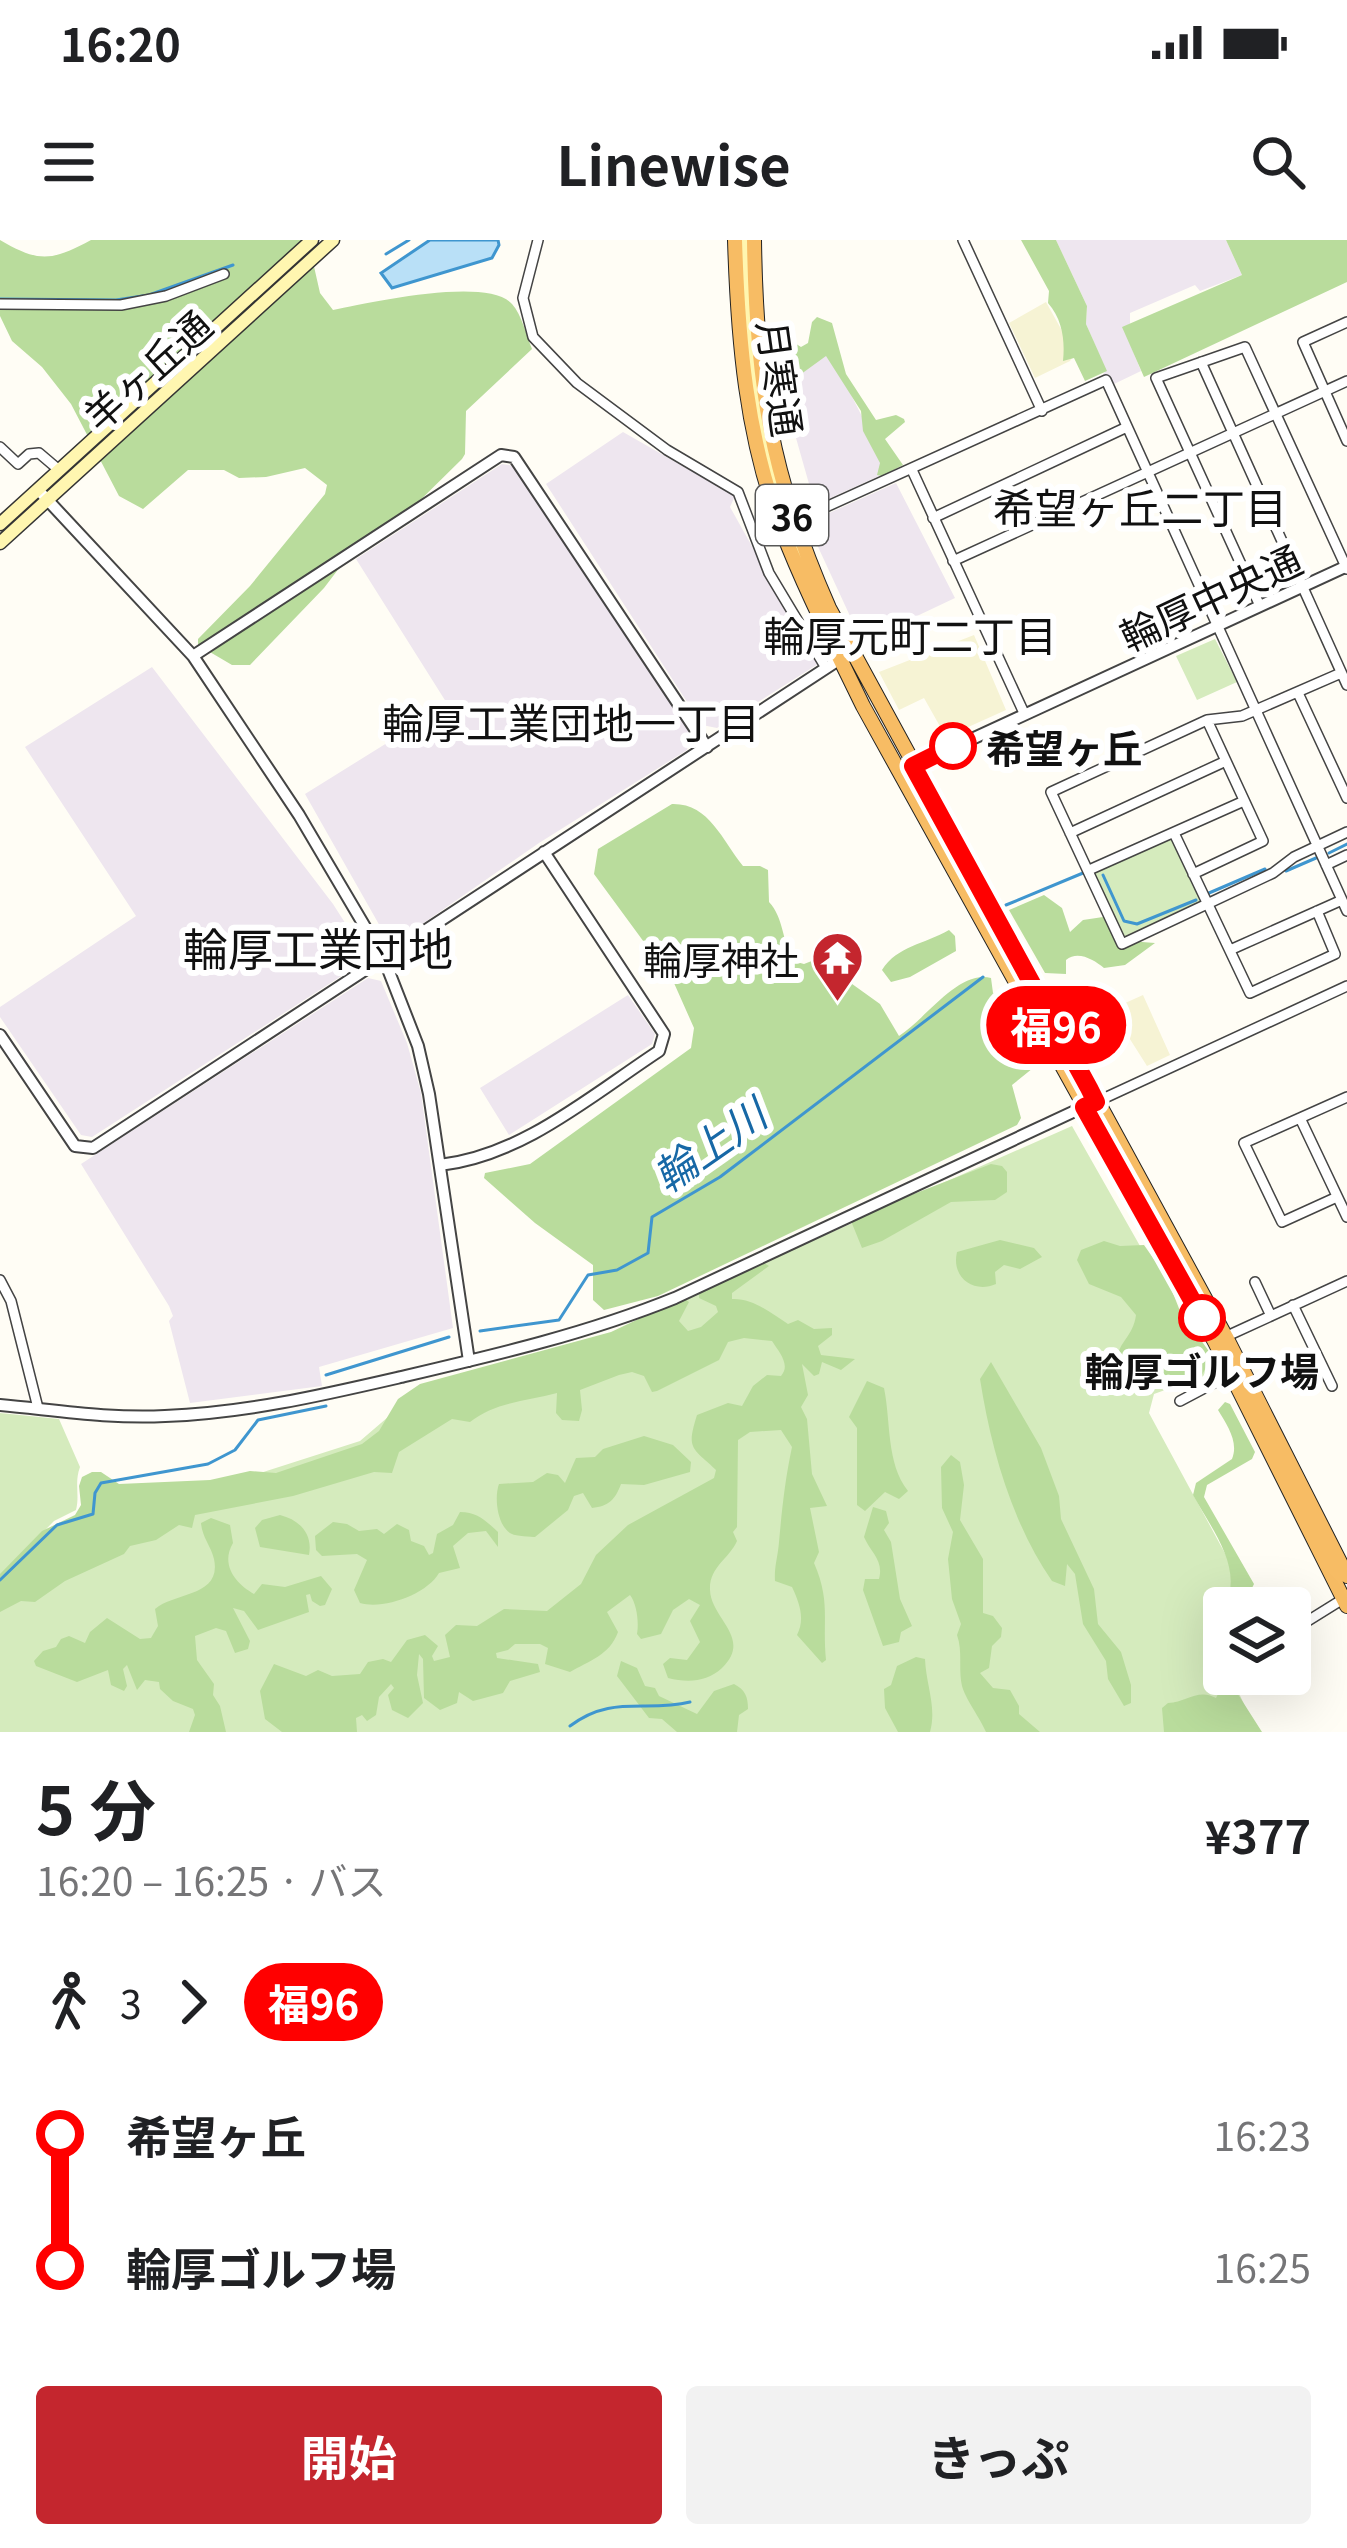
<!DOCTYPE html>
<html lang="ja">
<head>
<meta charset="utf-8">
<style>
	:root { --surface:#fff; --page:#f2f2f2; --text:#202124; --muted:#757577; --accent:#c4262e }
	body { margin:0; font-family:Georgia,"Noto Sans JP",serif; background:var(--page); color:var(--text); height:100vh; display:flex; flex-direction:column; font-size:45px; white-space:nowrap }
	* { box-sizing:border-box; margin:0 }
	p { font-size:39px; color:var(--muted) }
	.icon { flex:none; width:66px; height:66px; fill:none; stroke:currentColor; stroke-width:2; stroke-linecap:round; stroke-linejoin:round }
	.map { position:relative; height:1492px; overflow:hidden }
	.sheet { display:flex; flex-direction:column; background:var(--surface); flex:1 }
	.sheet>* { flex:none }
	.badge { padding:0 24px; border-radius:39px; font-size:42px; line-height:78px }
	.tools { position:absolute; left:1203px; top:1347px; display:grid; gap:24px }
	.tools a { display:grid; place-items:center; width:108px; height:108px; border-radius:12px; background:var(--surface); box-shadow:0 12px 48px #0002; font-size:60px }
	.map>.badge { position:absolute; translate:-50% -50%; box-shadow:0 0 0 6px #fff }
	.legs { display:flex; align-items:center; gap:18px; height:132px; padding:0 36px; font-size:39px }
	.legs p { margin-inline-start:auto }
	.overview { display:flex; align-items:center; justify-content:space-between; height:204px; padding:0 36px }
	h1 { font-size:66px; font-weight:700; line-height:90px }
	.button { display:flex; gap:24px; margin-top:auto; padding:24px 36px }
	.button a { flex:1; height:138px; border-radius:12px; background:var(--accent); color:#fff; font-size:48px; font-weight:700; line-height:138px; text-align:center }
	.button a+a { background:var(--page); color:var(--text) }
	ul { padding:0 36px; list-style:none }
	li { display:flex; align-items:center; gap:42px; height:132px; font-size:45px }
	li i { display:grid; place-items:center; width:18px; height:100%; margin:0 15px; background:currentColor }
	li i::after { content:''; width:30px; height:30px; margin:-15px; border:9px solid; border-radius:50%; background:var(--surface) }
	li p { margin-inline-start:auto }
	li:first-child i { background:linear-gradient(#0000 50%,currentColor 0) }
	li:last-child i { background:linear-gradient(currentColor 50%,#0000 0) }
	.status { display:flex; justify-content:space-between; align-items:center; height:84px; padding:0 60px; background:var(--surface); direction:ltr }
	.status svg { height:33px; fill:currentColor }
	header { display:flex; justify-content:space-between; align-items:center; height:156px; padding:0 36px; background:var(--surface); font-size:54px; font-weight:700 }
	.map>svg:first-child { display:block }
</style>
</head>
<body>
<div class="status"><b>16:20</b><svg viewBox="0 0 49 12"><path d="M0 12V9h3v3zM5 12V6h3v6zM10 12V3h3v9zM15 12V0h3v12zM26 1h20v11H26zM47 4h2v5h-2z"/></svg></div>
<header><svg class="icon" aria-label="menu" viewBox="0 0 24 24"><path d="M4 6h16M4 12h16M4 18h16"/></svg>Linewise<svg class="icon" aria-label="search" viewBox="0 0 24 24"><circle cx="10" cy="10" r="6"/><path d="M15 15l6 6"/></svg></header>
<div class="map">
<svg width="1347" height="1492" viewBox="0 0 1347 1492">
	<rect width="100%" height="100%" fill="#fffdf5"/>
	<path fill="#eee6ef" d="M1056,0H1226L1242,35L1200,51L1195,45L1130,73V84L1123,87L1141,131L1114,144L1103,135L1106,130L1086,84L1087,66Z
		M827,108L890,231L815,265L779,138Z
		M623,192L735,256L730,267L818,424L717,488L702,485L546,244Z
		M502,224L515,226L691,493L687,510L539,603L402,698L385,695L305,554L448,465L356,319Z
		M896,243L955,358L862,402L807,283Z
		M152,427L333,664L365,714L363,722L92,897L81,895L0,777V767L136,676L25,507Z
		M368,738L381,741L407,803L421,853L453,1088L319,1127L322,1146L190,1163L169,1081L173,1076L169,1066L81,924Z
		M628,755L655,794L652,804L509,895L480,848Z"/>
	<path fill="#f6f3d4" d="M1046,62L1075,114L1070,121L1035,138L1009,83Z
		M974,395L1006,470L946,497L924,458L899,470L879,432Z
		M1143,755L1170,815L1147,826L1114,774V768Z"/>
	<path fill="#d5ebbd" d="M1215,399L1237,442L1197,460L1176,416Z
		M1174,593L1208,665L1122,704L1089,630Z
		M1072,886L1212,1133L1154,1154L1149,1173L1241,1343L1230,1368H1224V1434H1230L1257,1492H0V1361L198,1253L360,1201L423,1147L611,1097L755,1026Z
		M0,1173L59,1179L80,1227C74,1243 80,1255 76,1270L54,1281L0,1336Z"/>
	<path fill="#b9dc9c" d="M0,0C39,23 52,21 91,0H308L320,53L333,70C369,63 487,36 512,64C522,75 526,95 532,109L466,171L465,214L462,219L395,285L362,298L324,348L250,425H232L198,405V399L250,346L325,254L327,245L305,228L266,237L239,238L224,230H188L143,269L119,256L71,164L42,127L12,101L0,76Z
		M1021,0H1056L1087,66L1086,84L1107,131L1085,141L1074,118L1063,121C1065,102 1063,80 1048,63L1049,51Z
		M1226,0H1347V42L1144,137L1122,87L1242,35Z
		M817,77L832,83L846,134L876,180L896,175L904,179L905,182L885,199L903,225L882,236L877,235L880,223L863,191L861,171L826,116L786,145L779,146L773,137L776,130L767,118L768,93H779L801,107L808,103L812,82Z
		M672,564C709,563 722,600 743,626H760L768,630L769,662C784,678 782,701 793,721L804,724L832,713L834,731L880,764L899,796C927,778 958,730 991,738L993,753L1010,751L1015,755L1016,772C1033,785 1045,796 1043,820L1012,845L1021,878L1017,885L658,1056L604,1070L593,1060V1025L535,983L484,938L485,933L530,924L691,808L694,788L674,743L594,634L598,609Z
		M1044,655L1062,668L1070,692L1083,680L1103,677L1116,700L1155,703L1125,725L1104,728C1094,720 1078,710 1066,720V734L1045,733L1009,670Z
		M949,690L955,696L956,711L910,737L891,742L882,730C897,706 925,704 949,690Z
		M991,924L1002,926L1007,932V952L995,960L951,962L882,1001L862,1008L851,981L862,974Z
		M1000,1000L1034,1008L1042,1017L1020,1029L1004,1025L995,1032L996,1044C973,1054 951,1037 957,1012Z
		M1104,1001L1120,1006L1144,1005L1167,1038L1180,1071L1208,1110L1210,1120L1196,1146L1182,1150L1153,1134L1126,1138C1105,1105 1132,1105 1136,1075L1121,1057L1089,1044L1077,1020L1081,1010Z
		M761,1021L769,1026L732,1053V1059C753,1058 771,1073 788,1084L798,1080L814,1089L832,1088V1095L818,1106L821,1115L855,1119L841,1130L822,1122L819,1134L814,1136L802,1124L808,1155L801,1167L807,1179L812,1234L827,1266L810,1268L819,1312L814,1323C831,1362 822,1380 826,1420L822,1423L797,1395C805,1379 800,1364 792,1347L775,1341C774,1327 778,1316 779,1302C782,1269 785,1240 792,1207L781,1190L750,1192L738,1200L737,1287L733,1292L737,1301C729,1319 709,1327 710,1350C711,1379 753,1398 722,1428C707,1442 688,1443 668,1438L663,1424L670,1418L687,1420L700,1402L690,1381L700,1365L689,1359L673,1370L661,1394L641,1399L637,1394C639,1383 637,1364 630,1355L607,1372L618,1392C610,1415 589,1421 570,1432L545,1424L548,1408L540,1404H515L508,1410L496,1413L497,1418L538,1424L540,1432L510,1441L503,1453L473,1461L459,1452L457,1463L440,1470L424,1458L423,1419L419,1414L417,1435L423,1463L408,1478L392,1470L388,1455L394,1448L391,1444L379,1457L376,1475L367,1481L362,1475L356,1478L357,1492H282L265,1479L260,1451L274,1424L306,1436L318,1430L332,1436L360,1434L368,1422L383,1419L391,1422L407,1400L425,1395L438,1406L432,1416L434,1421L450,1417L445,1395L456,1385L477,1386L504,1369L547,1371L581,1344L596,1315L628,1285L714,1238L716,1230C692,1207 686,1210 697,1175L728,1163L742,1166L753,1146L767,1135L781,1136C791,1125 779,1112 772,1101L744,1098L728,1102L719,1120L657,1151L652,1152L644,1136L632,1132L619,1135L580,1150L582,1170L579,1181L562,1180L556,1173L557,1153C527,1161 495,1162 470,1182L452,1179L399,1212L392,1233L374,1232L293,1256L195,1275L192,1288L179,1285L156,1300L130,1306L124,1314L65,1341L35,1362L21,1361L0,1372V1334L42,1291L75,1275L81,1265L79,1246L82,1237L92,1232H101L119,1244L210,1240L250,1231L276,1233L362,1204L379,1191L398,1159L420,1144L611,1092L683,1058L689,1062L679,1081L688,1091L701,1087L718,1072L716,1066L699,1058V1051Z
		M991,1122L1041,1208L1059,1256L1061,1279L1094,1349L1098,1384L1121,1412L1131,1445V1463L1124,1466L1108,1439L1106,1421L1083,1384L1075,1334L1067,1324L1065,1346L1052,1341C1012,1283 991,1209 980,1139Z
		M867,1141L884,1148C891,1182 886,1223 908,1251L899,1259L885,1252L865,1271L857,1265V1188L849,1177Z
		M1225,1162L1230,1164L1255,1212L1252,1219L1207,1245L1204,1257L1254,1344L1242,1368H1224C1245,1329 1212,1290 1193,1255L1196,1243L1232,1219C1239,1202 1227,1185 1218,1170Z
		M644,1196L673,1205L691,1222L690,1232L644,1245L621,1244C615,1260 609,1266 592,1268L583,1253L574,1256L568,1270L535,1297C532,1297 515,1296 512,1294C497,1287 494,1257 499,1244L533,1242L547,1233L558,1235L565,1243L576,1218L595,1217L603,1209Z
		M951,1215L960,1222L964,1245L960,1280L983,1319V1373L993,1376L1002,1388L1001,1397L992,1406L989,1428L980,1433L993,1448L1010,1450L1019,1466V1474L1040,1492H986C980,1478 965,1458 962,1446C958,1428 963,1412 957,1395L961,1384L952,1359L948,1319L953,1292L942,1268L941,1227Z
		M873,1267L886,1271L889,1283L884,1290L891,1302L900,1359L912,1386L901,1392L899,1402L883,1406L863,1350L865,1339H879C884,1320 871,1313 864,1297Z
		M460,1272C477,1272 485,1280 498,1292V1307L486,1291L468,1293L453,1306L460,1328L439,1333C427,1354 384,1370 360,1363L354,1350L367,1320L357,1314L322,1316L316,1310L315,1296L333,1282L347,1284L359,1291L377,1289L384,1294L397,1284L409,1290L411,1301L424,1306L429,1315L433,1313L437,1294L453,1285Z
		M280,1275C300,1280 313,1294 309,1315L260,1307L255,1288L262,1280Z
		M211,1278L230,1285L233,1303C220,1325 236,1344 254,1354L262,1344L285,1347L321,1336L332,1349L325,1365L320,1366L312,1361L310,1354L306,1355L309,1372L258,1390L244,1371L233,1368L250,1401L248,1409L235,1413L226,1391L216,1388L195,1396L197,1420L214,1444L213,1455L220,1466L226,1492H189L195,1475L193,1469L173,1461L160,1449L159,1442L145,1440L137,1450L127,1425L123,1429L127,1446L124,1451L111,1445L108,1430L77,1442L36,1426L34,1421L43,1411L56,1407L61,1399L69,1396L85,1403L90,1392L107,1378L140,1399L151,1398L158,1386L155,1369C175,1352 222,1357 214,1319C211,1306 202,1297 201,1283Z
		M1224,1369V1434H1230L1227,1437L1262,1492H1164L1162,1468L1168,1463C1187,1462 1198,1448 1216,1458L1222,1446C1201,1412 1207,1402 1224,1369Z
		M916,1417L925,1419C926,1445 937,1467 930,1492H898L885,1468L884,1449L891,1445L897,1426Z
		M621,1421L637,1428L645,1446L655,1448L659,1456L697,1474L714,1451L734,1444C745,1450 748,1456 748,1469L739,1475L737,1492H677L662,1479L649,1478L617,1436Z"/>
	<path fill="#b9e0f7" stroke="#3f96cf" stroke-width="3" d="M430,0H498L499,5L492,18L392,48L381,33Z"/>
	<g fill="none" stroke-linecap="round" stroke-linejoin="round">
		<path stroke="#3f96cf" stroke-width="3" d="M386,14L409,0
			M0,59L116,60L149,55L233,25
			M1329,613L1347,604
			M1286,631L1316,618
			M1103,635L1124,681L1137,684L1196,660
			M1209,653L1265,629
			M1006,665L1083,633
			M480,1091L559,1080L588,1035L617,1030L648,1013L652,977L720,937L983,737
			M326,1135L449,1097
			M0,1340L57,1285L93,1274L95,1253L101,1243L208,1224L235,1210L258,1180L326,1166
			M570,1486C612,1454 646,1473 690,1462"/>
		<defs>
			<path id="minor" d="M538,0L523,58L533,97L577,143L667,210L738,252L769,333L826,428
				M963,0L1042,171
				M0,64L121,65L166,56L224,34
				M1347,82L1303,102L1347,201
				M1201,122L1347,445
				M0,207L18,224L29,214L39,213L59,230
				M912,230L1024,473
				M933,278L1127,187
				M795,281L1106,140L1347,671
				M953,321L1347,141
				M1260,366L1156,138L1245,107L1347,329
				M1341,433L1242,476L1207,480L1051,552L1122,704L1273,633L1294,617L1347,592
				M1298,453L1347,558
				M1070,593L1226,521
				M1174,593L1250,753L1335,714L1317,671
				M1326,625L1347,615
				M1089,630L1244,561
				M1193,634L1263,601L1207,480
				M1230,710L1342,660
				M1096,862L1347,746
				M1300,878L1347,977
				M1337,957L1282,982L1244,903L1347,857
				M0,1040L11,1061L38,1168
				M1255,1042L1271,1076
				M1293,1065L1332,1146
				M1225,1097L1347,1041
				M1180,1161L1231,1134
				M1290,1392L1343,1359"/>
			<path id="tertiary" d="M42,254L193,416L299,575L384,719L418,806L429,854L469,1121
				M193,416L501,215L514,217L707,507
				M909,528L1347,326
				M0,795L75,906L93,908L840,419
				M440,925C522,916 592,855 659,811L664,794L544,612
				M0,1165C55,1170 110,1179 165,1176C246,1173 323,1155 401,1137C495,1115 586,1094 675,1058L1090,864"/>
			<path id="secondary" d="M745,0C748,112 761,217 803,321
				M0,284L312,0
				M0,303L333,0"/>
			<path id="trunk" d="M735,0C738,98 746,198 782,290C805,350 835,408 863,466L1215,1102L1347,1366
				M754,0C756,143 771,237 829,368L1226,1097L1347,1336"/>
		</defs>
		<use href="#minor" stroke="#444" stroke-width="12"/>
		<use href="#tertiary" stroke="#444" stroke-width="14"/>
		<use href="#secondary" stroke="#333" stroke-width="15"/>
		<use href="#trunk" stroke="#222" stroke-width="16"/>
		<use href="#minor" stroke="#fff" stroke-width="9"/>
		<use href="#tertiary" stroke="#fff" stroke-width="10"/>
		<use href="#secondary" stroke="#fff6b0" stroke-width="12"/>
		<use href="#trunk" stroke="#f7bc64" stroke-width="14"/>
	</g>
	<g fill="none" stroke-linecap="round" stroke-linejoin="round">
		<defs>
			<path id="line-1" d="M953,506L913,526L1089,848L1096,862L1084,867L1202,1078"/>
		</defs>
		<use href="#line-1" stroke="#fff" stroke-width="27"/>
		<use href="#line-1" stroke="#f00" stroke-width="18"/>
	</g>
	<defs>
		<symbol id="temple-pin" viewBox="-11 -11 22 30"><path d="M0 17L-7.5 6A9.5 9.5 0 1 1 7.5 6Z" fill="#c4262e" stroke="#fff"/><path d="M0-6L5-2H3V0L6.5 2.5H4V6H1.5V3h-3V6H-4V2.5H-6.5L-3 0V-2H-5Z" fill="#fff"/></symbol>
	</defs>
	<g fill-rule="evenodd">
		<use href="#temple-pin" x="808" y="688" width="59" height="81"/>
	</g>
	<g fill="#fff" stroke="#f00" stroke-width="6">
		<circle cx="953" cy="506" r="21"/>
		<circle cx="1202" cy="1078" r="21"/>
	</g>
	<g text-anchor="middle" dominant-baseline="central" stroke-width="12" stroke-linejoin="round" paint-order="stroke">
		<rect fill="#fff" stroke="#585858" stroke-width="3" x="756" y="245" width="72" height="60" rx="9"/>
		<g font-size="36" font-weight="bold" fill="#111">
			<text x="792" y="275">36</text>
		</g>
		<g font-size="39" fill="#111" stroke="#fff">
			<text transform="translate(146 129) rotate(-42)">羊ヶ丘通</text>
			<text transform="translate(782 138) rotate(82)">月寒通</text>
			<text transform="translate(1210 356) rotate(-25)">輪厚中央通</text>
		</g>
		<g font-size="39" font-weight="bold" fill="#111" stroke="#fff" text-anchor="start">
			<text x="986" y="506">希望ヶ丘</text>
			<text x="1202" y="1129" text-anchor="middle">輪厚ゴルフ場</text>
		</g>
		<g font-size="39" fill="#111" stroke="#fff" text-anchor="end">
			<text x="799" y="718">輪厚神社</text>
		</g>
		<g font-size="42" fill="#111" stroke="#fff">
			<text x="1140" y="265">希望ヶ丘二丁目</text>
			<text x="910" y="393">輪厚元町二丁目</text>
			<text x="571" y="480">輪厚工業団地一丁目</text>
		</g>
		<g font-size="42" font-style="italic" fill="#1768a6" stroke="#fff">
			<text transform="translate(708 903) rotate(-35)">輪上川</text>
		</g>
		<g font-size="45" fill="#111" stroke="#fff">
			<text x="318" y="706">輪厚工業団地</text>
		</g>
	</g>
</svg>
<div class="tools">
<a><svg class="icon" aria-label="layers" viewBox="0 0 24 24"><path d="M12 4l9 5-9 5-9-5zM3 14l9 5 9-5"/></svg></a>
</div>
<b class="badge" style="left:1056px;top:785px;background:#f00;color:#fff">福96</b>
</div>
<section class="sheet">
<div class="overview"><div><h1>5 分</h1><p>16:20 – 16:25 · バス</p></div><b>¥377</b></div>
<div class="legs"><svg class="icon" aria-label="walk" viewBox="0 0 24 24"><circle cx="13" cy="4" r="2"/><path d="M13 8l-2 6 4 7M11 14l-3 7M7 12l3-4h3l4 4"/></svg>3<svg class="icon" aria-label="forward" viewBox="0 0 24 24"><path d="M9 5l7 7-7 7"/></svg><b class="badge" style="background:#f00;color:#fff">福96</b></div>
<ul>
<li><i style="color:#f00"></i><b>希望ヶ丘</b><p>16:23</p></li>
<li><i style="color:#f00"></i><b>輪厚ゴルフ場</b><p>16:25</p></li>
</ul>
<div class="button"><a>開始</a><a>きっぷ</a></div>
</section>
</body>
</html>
